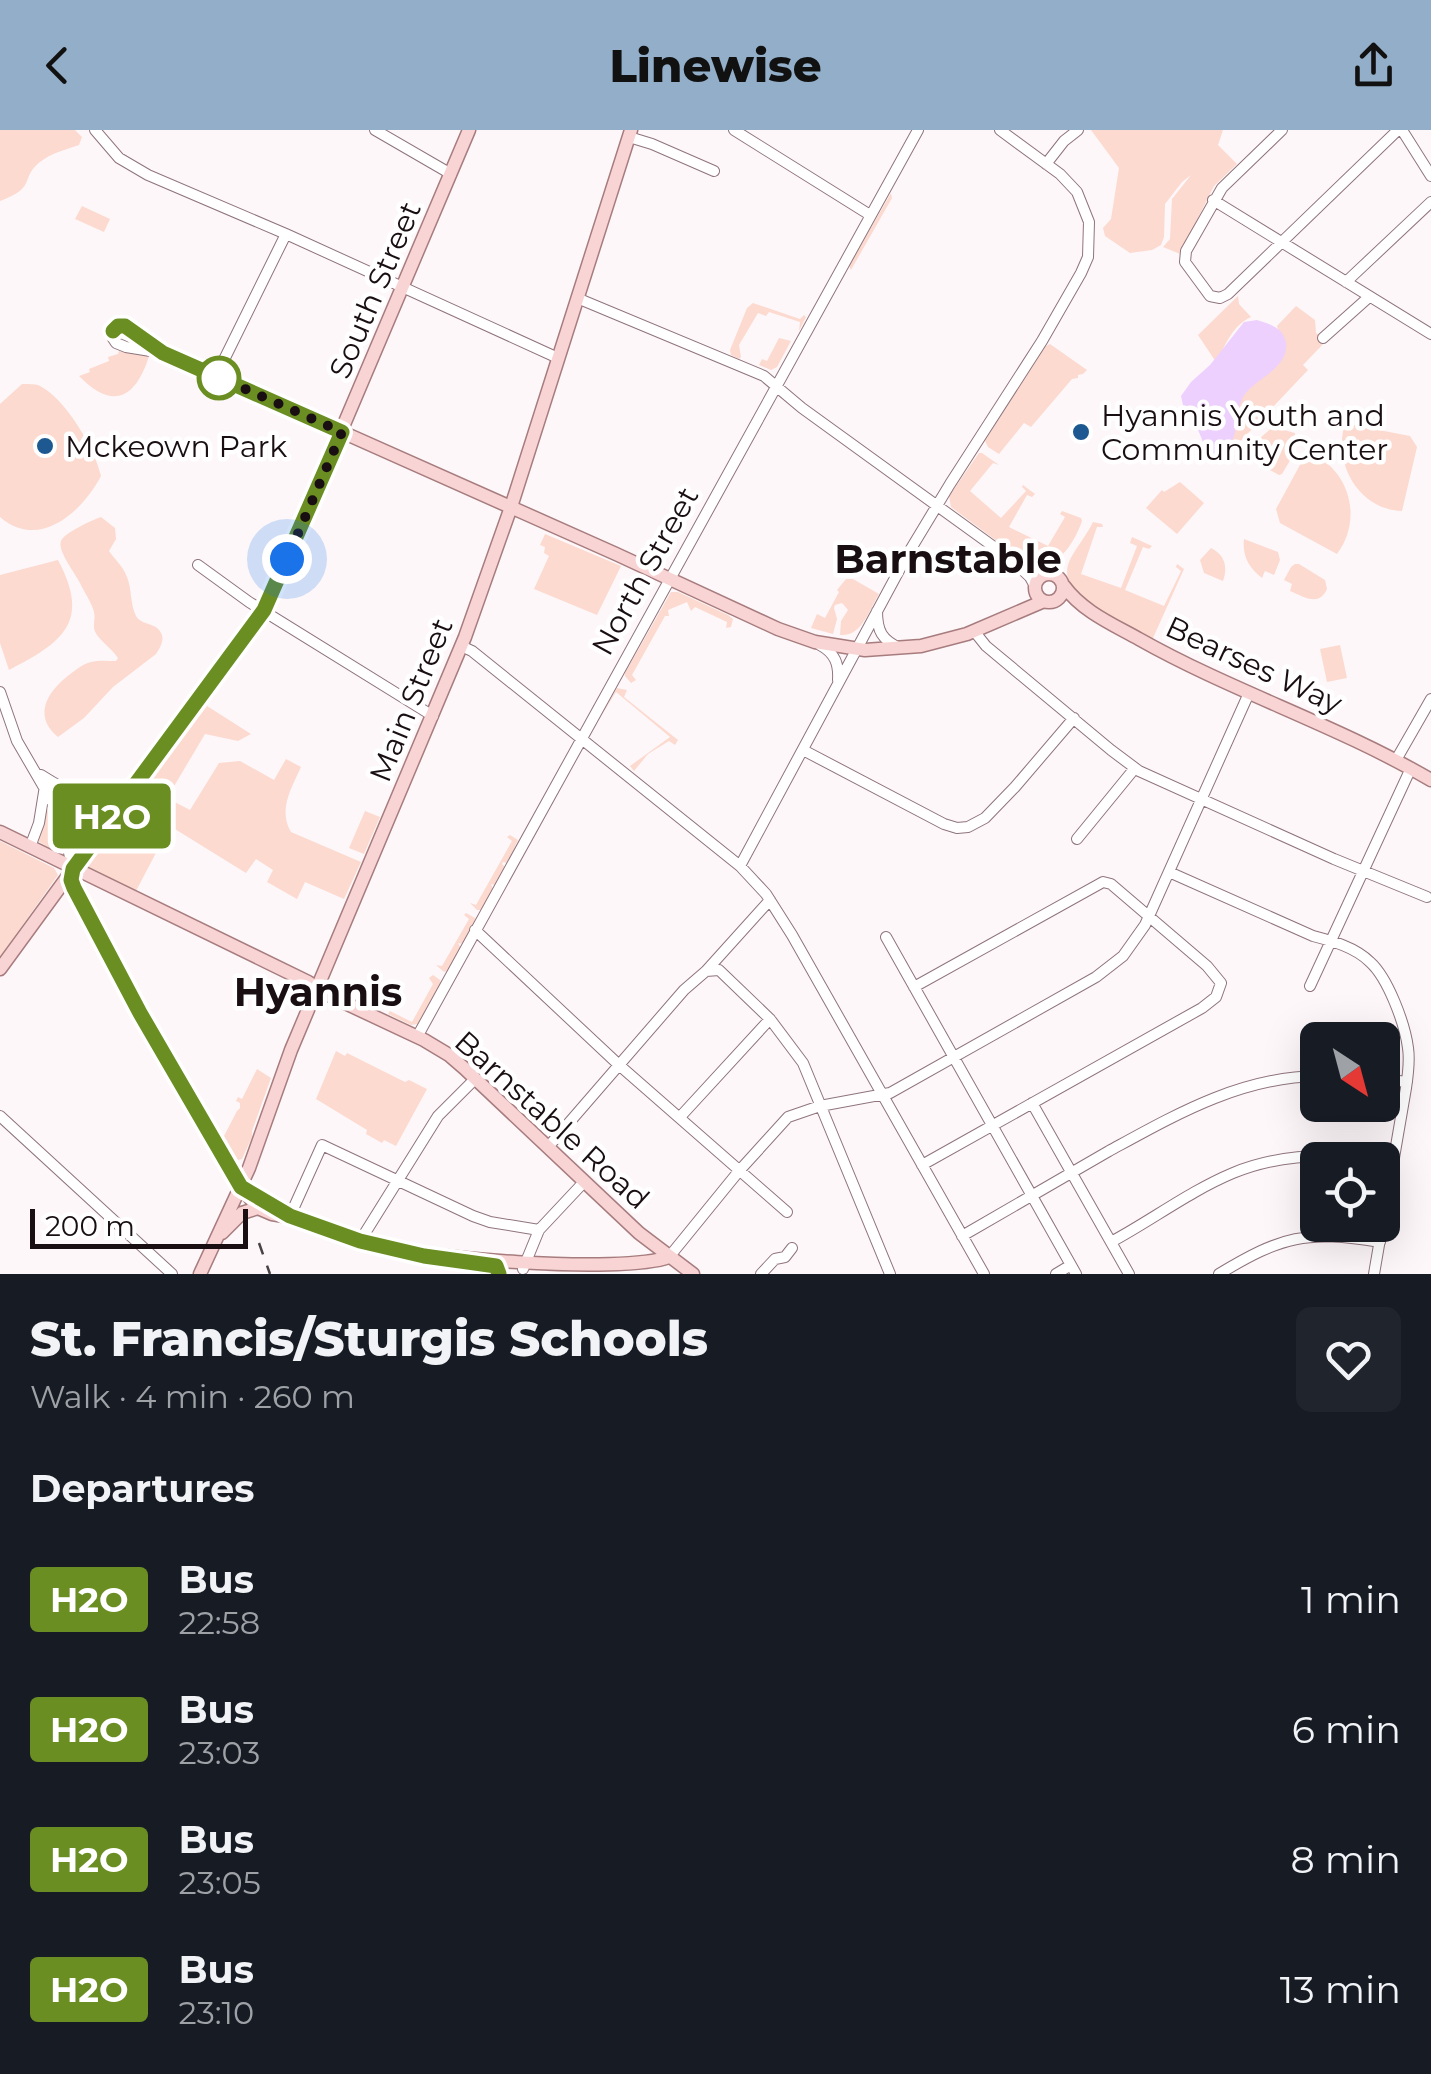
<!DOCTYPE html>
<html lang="en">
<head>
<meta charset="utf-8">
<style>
	:root { --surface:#171b24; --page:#20242c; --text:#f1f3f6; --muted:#9ea1a6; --accent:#92aec8 }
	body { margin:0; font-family:Montserrat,sans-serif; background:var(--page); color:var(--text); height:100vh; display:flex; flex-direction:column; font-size:38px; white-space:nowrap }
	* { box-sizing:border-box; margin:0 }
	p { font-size:32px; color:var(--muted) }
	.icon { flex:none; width:55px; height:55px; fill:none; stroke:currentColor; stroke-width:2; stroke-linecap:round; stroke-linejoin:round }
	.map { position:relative; height:1144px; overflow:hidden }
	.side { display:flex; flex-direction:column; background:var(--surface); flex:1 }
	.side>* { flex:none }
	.badge { padding:0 20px; border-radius:8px; font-size:35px; line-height:65px }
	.needle { width:65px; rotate:144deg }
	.fabs { position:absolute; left:1300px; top:892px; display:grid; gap:20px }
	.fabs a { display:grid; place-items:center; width:100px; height:100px; border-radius:15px; background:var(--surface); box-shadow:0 10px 40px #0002; font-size:50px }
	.scale { position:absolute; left:30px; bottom:25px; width:218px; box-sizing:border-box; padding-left:10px; border:5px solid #190f12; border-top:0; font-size:28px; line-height:35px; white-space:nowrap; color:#190f12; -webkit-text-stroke:8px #fff; paint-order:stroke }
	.you { position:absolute; width:50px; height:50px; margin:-25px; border:8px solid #fff; border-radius:50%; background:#1a73e8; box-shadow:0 0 0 15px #1a73e833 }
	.map>.badge { position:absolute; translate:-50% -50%; box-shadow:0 0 0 5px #fff }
	h2 { padding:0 30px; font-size:38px; line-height:90px }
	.round { display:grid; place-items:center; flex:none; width:105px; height:105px; border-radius:15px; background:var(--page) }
	.overview { display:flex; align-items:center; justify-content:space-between; height:170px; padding:0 30px }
	h1 { font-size:48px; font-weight:800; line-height:75px }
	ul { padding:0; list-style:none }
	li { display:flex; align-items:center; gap:30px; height:130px; padding:0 30px }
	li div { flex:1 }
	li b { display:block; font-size:38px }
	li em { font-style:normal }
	li .badge { min-width:110px; font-weight:700; text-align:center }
	header { display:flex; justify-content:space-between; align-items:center; height:130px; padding:0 30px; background:var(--accent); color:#111; font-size:45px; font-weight:800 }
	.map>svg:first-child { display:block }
</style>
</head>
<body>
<header><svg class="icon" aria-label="back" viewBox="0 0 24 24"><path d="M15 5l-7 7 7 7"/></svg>Linewise<svg class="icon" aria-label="share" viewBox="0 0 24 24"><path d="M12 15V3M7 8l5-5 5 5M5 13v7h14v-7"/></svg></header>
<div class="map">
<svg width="1431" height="1144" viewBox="0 0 1431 1144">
	<rect width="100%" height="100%" fill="#fdf7f9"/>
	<path fill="#fcdacf" d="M0,0H75L82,7L79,15C65,20 51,23 40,32C19,49 38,57 0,71Z
		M1091,0H1223L1218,15L1237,34L1214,56L1180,124L1163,117L1170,109L1172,69L1191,45L1182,52L1165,74L1164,107L1161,115L1152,120L1130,123L1105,106L1103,98L1111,89L1119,38Z
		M891,63L892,68L851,140L849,136Z
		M82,76L110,89L104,102L75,89Z
		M1238,166L1239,174L1251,187C1232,196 1226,214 1216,232L1198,205Z
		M753,173L800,189L804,185L806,187L799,201L800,192L769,182L766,186L758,183L739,215L741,227L739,229L731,225L730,220L747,178Z
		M1296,176L1315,190L1316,203L1327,210L1303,235L1308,240L1232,320L1226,307L1233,302L1238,271L1283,215L1277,196Z
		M779,208L791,211L777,237L771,240L759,235L762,229L767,231Z
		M1050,214L1087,240L1083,244L1078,245V248L1072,249L1031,297L1024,293L999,324L988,317L985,311L1044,217Z
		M119,221L149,226C136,268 113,281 79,246L90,242L89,239L109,231L108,227L118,224Z
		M22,254C25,254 36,254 38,255C65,267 95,319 101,346C82,382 39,421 0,387V274Z
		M1353,295L1410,306L1417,317L1402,381C1360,380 1334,336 1344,297Z
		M1273,297L1295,303V322L1282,344L1279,345L1257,333L1250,324L1260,308Z
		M1307,322C1349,337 1364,388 1337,424L1280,393L1276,379Z
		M979,323H982L999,335L993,333L970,361L1001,388L1026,361L1022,357L1023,355L1035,364L1032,367L1027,365L1009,397L1048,416L1065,387L1060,384L1062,381L1081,388L1082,391C1074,414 1056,442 1029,435L951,377L949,366Z
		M1180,352L1204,373L1177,404L1146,378L1162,360L1164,362Z
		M101,387L115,398L116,409L109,421C115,430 123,436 127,447C132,459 130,474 136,486C142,496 156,492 161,503C165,510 160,518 156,524L113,557L84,588L58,607C32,586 48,561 69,545C76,540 82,534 91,532C99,530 108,531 116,531L118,528C112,519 103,513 97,505C91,496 96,491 94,482C92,473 84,462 80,453C76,444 57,421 61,411C64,403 92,390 101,387Z
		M1093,392L1102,394L1103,397H1097L1081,444L1121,458L1137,416L1130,413L1132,407L1152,416L1149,419L1143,417L1125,460L1164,476L1181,441L1176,437L1177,434L1184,439L1153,508H1147C1122,494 1055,468 1069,432C1074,420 1087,405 1093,392Z
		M545,404L621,436L597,485L534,459L549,426L544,423L545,417L540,415Z
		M1244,409L1278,422L1280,430L1274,445L1265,441L1262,448C1249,438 1242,426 1244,409Z
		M1211,418C1225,425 1228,437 1223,451L1204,443L1200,430Z
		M58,430C91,492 63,512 9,540L0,513V445Z
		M1295,434H1299L1325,450L1327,459C1319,477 1304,467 1290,461L1292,454L1284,450L1291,437Z
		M846,449H853L879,464C869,480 862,507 840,505L841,491L848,480L842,473L835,475L834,478L837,489L833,504L811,498L817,484L825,488L839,462L837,460Z
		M671,462H678L728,485L733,489L731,497L726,498L727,492L695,477L691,481L687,472L668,480L669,486H665L632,545L636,550L631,553L625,546V543Z
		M1340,515L1347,548L1327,552L1320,519Z
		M617,558L627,560L624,567L678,610L675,615L669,611L648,624L634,641L630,636L670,607L616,562L598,591Z
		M209,567L211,568L207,576L251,604L238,611L205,604L167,668L190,680L219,633L240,631L274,650L286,629L301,637C291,659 278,680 291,702L361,732L344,769L305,752L297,769L267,752L273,740L256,729L246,743L170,696L136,761L86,736Z
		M61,663L81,671L106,676V682L78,721L75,720C75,700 62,682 61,663Z
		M46,680L51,681L59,701L63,722L61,725L38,711Z
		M365,681L380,687L364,724L349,718Z
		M510,705L518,710L507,733L503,732L502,734L505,737L495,755L491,754L493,759L481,780H477L470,773L476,775L512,711L507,707Z
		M0,711L54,738L58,745L0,827Z
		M466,783L475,788V791L463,814L458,813L461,818L447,841L444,842L436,835L442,836L469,789L464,785Z
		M433,845L440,850L441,853L418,894L411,895L388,884L390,881L412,892L433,854L429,848Z
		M336,921L345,926L347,923L405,952L409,950L427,959L396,1016L384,1010L382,1013L366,1004L367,1000L316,969Z
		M257,939L271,948L252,1001V1007L242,1029L233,1031L218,1004L220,1003L224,1006L237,981L240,978V973L236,971L238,967L242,969Z"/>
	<path fill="#edd0fd" d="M1257,190C1270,194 1284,198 1286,213C1289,239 1254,249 1243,267C1236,280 1238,293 1234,306C1231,315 1226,326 1220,334L1210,329L1194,290L1183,275L1181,266L1191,252L1210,235L1244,192Z"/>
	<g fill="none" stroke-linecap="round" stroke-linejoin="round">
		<defs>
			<path id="minor" d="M95,0L119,28L148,45L286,104L558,228
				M375,0L451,44
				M734,0L870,85
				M1282,0L1222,58L1186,121L1185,132L1210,166L1220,168L1228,164L1398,0
				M1402,0L1431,46
				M629,7L652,14L714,41
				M1046,34L1064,11L1078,0
				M1213,70L1431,204
				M1346,152L1431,72
				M577,168L764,246L802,278L1012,430L1030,447L1035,456
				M1323,208L1369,167
				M163,223L132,199L122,195L113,199L112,207L116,213L126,217L163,223L342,302
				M216,246L286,104
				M198,435L249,472L433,586
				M877,481C877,501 882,510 900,518
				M974,501L986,516L1111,620L1139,641L1334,729L1427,767
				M820,515C835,523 839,534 838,550
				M461,516L472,521L740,736L766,764L792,805L984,1144
				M0,562L17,611L60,685L73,739
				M803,620L944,694L957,698L968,697L985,688L1015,657L1074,588
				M1396,630L1431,569
				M41,645C66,661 94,676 124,671
				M1077,709L1135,638
				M30,717L39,693L45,656
				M740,736L909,422L950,354L1042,211L1081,143L1088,127L1089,92L1077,62L1060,44L1000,0
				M1169,742L1313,806C1332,811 1355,817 1370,832C1388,848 1405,894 1408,918C1410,931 1408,945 1406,958L1374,1144
				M475,800L619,935L787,1082
				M886,807L1076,1144
				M706,841L719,840L770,889L803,933L890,1144
				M1310,856L1411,638
				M914,857L1103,752L1111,754L1207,836L1221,853L1216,867L1202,878L922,1035
				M417,907L918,0
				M1382,949L1407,952
				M1032,973L1129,1144
				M0,986L172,1144
				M680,987L770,889
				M548,1017L684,860L706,841L770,770
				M290,1086L322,1015L473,1086L490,1092L539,1100L584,1052
				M962,1106C1011,1078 1060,1049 1109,1021C1175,985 1240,947 1318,946
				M360,1111L438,986L475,949
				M1111,1112C1152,1090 1190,1061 1233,1043C1283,1022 1340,1023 1393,1032
				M669,1127L739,1041L788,987L820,976L890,963L1096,847L1123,826L1145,795L1249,563
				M523,1139L539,1100
				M761,1144L775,1129L785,1127L792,1118
				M1056,1144L1071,1135
				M1219,1144C1282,1106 1306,1100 1380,1112"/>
			<path id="major" d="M342,302L616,424L778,499L815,512L865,520L921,516L967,504L1044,471
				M1035 458a14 14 0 1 1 28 0a14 14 0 1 1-28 0Z
				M1064,456C1082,481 1112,494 1139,509C1233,562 1337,595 1431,650
				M0,702L308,852L326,864L424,910L449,925L464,938L639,1103L693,1144
				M72,741V753L92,795L168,933L241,1057L258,1078L272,1084L284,1086
				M0,839L269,471L469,0
				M241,1057C258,1067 275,1080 294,1088C315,1096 337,1103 359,1111C415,1129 623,1144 669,1127
				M222,1103L242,1083L258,1078
				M200,1144L249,1038L291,920L465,507L511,377L631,0"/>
		</defs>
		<use href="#minor" stroke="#8f747d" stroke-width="12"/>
		<use href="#major" stroke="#a77c7e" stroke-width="15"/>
		<use href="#minor" stroke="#fff" stroke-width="10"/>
		<use href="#major" stroke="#f8d4d4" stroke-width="12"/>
		<path stroke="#4a4144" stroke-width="2.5" stroke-dasharray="12 12" stroke-linecap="butt" d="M259,1113L270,1144"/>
	</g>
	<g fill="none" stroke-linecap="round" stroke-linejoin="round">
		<defs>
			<path id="line" d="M113,201L118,196H125L163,223L342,302L264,480L73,739L71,750L74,758L140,883L241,1057L290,1086L360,1111L424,1126L496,1136L499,1144"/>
		</defs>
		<use href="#line" stroke="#fff" stroke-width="22"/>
		<use href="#line" stroke="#6b8e23" stroke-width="15"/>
		<path stroke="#190f12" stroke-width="10" stroke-dasharray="0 18" d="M219,248L216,246L342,302L287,429"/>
	</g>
	<circle fill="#fff" stroke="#6b8e23" stroke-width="5" cx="219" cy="248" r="20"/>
	<g fill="#1d5990" stroke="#fff" stroke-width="4">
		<circle cx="1081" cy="302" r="10"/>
		<circle cx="45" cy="316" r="10"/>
	</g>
	<g text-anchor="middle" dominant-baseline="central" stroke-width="9" stroke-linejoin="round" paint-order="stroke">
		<g font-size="30" fill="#190f12" stroke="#fff">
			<text transform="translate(375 160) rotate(-67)">South Street</text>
			<text transform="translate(645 441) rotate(-61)">North Street</text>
			<text transform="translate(1254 535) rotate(25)">Bearses Way</text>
			<text transform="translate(411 570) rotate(-68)">Main Street</text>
			<text transform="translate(552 990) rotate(42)">Barnstable Road</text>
		</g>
		<g font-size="30" fill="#190f12" stroke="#fff" text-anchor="start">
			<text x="1101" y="285">Hyannis Youth and<tspan x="1101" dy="34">Community Center</tspan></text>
			<text x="65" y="316">Mckeown Park</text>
		</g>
		<g font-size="40" font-weight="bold" fill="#190f12" stroke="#fff">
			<text x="948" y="428">Barnstable</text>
			<text x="318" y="861">Hyannis</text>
		</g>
	</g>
</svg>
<div class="fabs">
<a><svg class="needle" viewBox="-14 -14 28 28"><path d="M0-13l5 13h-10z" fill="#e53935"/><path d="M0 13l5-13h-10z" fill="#9ea1a6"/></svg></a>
<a><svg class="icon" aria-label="locate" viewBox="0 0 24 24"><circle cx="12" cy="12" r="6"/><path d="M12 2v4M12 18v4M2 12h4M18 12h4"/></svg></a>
</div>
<div class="scale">200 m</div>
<div class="you" style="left:287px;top:429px"></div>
<b class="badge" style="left:112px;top:686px;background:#6b8e23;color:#fff">H2O</b>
</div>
<section class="side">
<div class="overview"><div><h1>St. Francis/Sturgis Schools</h1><p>Walk · 4 min · 260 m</p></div><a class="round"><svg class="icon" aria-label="heart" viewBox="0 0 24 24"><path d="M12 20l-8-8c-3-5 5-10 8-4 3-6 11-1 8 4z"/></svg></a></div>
<h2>Departures</h2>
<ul>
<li><span class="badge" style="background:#6b8e23;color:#fff">H2O</span><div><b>Bus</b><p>22:58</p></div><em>1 min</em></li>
<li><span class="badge" style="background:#6b8e23;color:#fff">H2O</span><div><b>Bus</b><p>23:03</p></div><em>6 min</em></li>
<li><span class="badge" style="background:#6b8e23;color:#fff">H2O</span><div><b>Bus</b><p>23:05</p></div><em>8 min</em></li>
<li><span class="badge" style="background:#6b8e23;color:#fff">H2O</span><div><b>Bus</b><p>23:10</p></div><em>13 min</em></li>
</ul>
</section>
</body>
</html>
